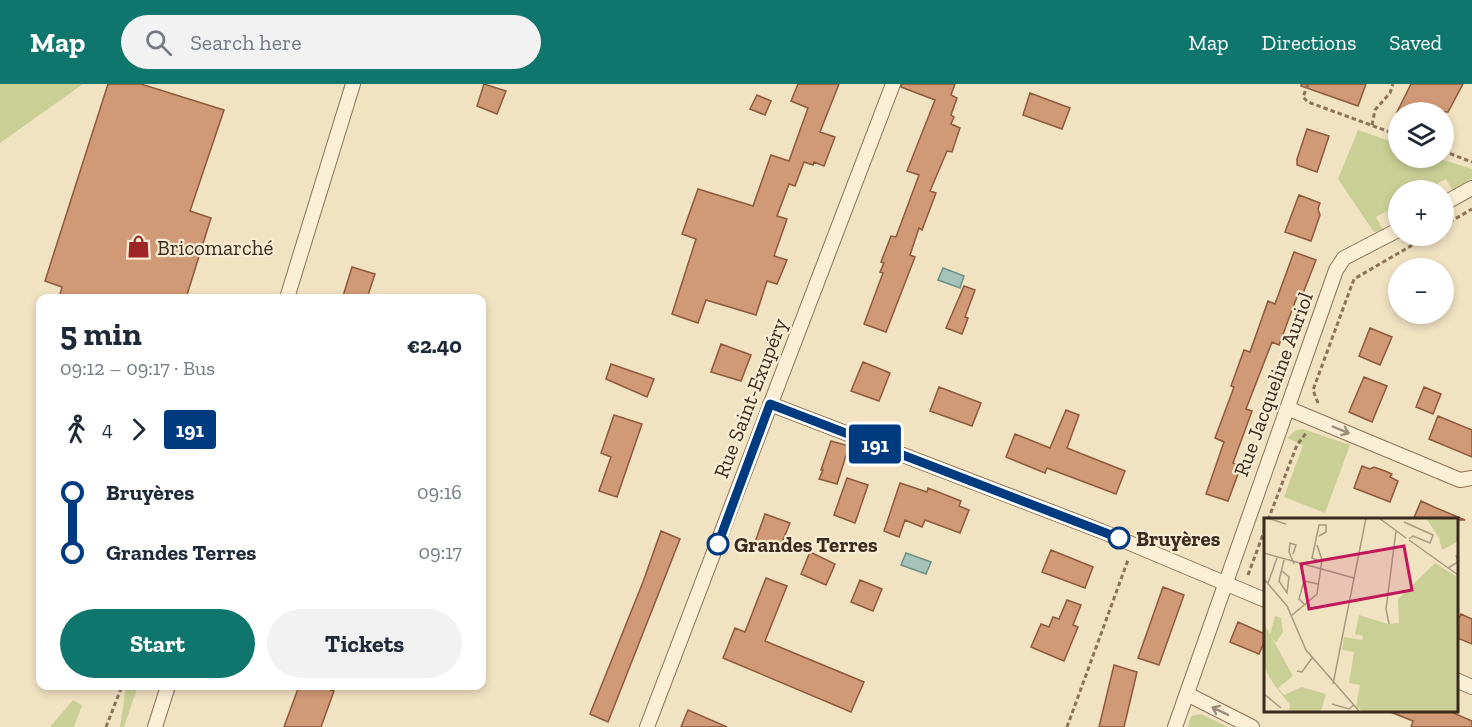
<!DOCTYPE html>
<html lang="en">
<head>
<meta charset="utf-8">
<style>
	:root { --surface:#fff; --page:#f2f2f3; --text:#1f2937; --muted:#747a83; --accent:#0f766e }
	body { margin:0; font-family:"Zilla Slab",serif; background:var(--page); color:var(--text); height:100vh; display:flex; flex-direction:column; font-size:22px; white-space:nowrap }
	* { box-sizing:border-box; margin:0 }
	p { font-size:20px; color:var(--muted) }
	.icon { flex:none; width:33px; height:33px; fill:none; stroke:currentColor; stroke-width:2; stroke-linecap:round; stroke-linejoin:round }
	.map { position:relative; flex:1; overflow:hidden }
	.details { position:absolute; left:36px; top:210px; width:450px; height:396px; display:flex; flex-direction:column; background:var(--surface); border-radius:12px; box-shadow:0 3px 9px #0003 }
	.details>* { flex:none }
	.badge { padding:0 12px; border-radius:4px; font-size:21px; line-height:39px }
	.controls { position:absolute; left:1388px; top:18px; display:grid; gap:12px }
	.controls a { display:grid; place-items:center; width:66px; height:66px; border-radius:50%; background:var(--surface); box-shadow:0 3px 9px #0003; font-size:30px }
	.map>.badge { position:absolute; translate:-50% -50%; box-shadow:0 0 0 3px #fff }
	.legs { display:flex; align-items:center; gap:9px; height:66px; padding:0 24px; font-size:20px }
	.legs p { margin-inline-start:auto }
	.head { display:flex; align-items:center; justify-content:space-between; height:102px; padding:0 24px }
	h1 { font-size:33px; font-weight:700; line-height:45px }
	.cta { display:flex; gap:12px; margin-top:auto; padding:12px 24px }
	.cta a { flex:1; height:69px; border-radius:36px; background:var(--accent); color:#fff; font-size:24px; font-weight:700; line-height:69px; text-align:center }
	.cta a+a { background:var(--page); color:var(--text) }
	ul { padding:0 24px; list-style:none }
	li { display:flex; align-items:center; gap:21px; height:60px; font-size:22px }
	li i { display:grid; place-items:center; width:9px; height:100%; margin:0 8px; background:currentColor }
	li i::after { content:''; width:15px; height:15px; margin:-8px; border:4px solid; border-radius:50%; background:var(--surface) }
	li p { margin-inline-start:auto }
	li:first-child i { background:linear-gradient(#0000 50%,currentColor 0) }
	li:last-child i { background:linear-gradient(currentColor 50%,#0000 0) }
	header { display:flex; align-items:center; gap:36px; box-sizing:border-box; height:84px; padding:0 30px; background:var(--accent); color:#fff }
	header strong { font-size:28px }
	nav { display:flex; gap:33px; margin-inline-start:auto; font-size:21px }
	.search { width:420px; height:54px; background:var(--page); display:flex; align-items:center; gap:15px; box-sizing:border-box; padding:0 21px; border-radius:33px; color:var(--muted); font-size:22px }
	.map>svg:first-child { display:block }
</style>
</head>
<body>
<header>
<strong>Map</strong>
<div class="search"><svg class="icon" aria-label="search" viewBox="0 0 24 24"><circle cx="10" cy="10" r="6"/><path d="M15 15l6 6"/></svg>Search here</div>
<nav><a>Map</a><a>Directions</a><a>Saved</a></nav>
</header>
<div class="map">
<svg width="1472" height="643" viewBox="0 0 1472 643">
	<rect width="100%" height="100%" fill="#f1e2c2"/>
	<path fill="#cad095" d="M0,0H83L0,59Z
		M1358,46L1398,60V74H1437L1472,85V94L1453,107L1446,95L1425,106H1398V121L1376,133L1383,146L1374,148L1338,95Z
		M1303,345L1350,361L1325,429L1284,413L1303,361L1287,354L1296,346Z
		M126,602H138L124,643H120Z
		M73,616L82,621L74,643H50Z
		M1201,630L1228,643H1188L1191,632Z"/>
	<path fill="#a5c3b9" stroke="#6b9287" stroke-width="1.5" d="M943,184L964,192L960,204L938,196Z
		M906,469L931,478L926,490L901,481Z"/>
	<path fill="#d19a76" stroke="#8d5a3c" stroke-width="1.5" d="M108,0H141L224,26L190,127L211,134L186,214H59L62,203L45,197Z
		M484,0L506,7L497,30L477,22Z
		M798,0H839L820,48L835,53L824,82L814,78L813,81L804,78L795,102L789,100L777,132L787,135L774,172L787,176L777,200L767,197L756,231L706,216L698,239L672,230L696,155L682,150L698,105L753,122L771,71L789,77L808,24L791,17Z
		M902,0H955L951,11L957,14L951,31L954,33L951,40L960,44L952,68L947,67L930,107L936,109L922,146L919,144L910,171L915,173L886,248L864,240L883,189L880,188L884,179L881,178L891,152L896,153L919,91L907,87L935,16L901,3Z
		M1301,0H1366L1358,22L1301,2Z
		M1411,0H1463L1448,28H1397Z
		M1030,9L1070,24L1062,45L1023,31Z
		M757,11L771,17L765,31L750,25Z
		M1307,45L1329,52L1317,88L1297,81V75Z
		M1299,111L1320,119L1318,125L1320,131L1311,157L1285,148Z
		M1294,168L1316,176L1302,212L1298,210L1279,261L1272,258L1246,325L1252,327L1233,379L1241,382L1228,417L1206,410L1224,358L1215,354L1234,303L1231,302L1244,266L1250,268L1268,217L1275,220Z
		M352,183L375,190L367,214H352L343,212Z
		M964,202L975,206L965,233L968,234L962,250L946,244Z
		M1370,244L1392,253L1380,281L1359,272Z
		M721,260L751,271L741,297L711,288Z
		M863,278L890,289L879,317L851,307Z
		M611,280L654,295L647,313L606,295Z
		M1364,293L1387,302L1372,338L1349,328Z
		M939,303L981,319L972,342L930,327Z
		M1424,303L1441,310L1433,330L1416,323Z
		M1066,326L1079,331L1067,364L1125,387L1116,410L1047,384L1045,389L1006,373L1015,350L1050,364Z
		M614,331L642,340L617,413L599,407L611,373L601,369Z
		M1438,332L1472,346V373L1429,355Z
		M831,357L849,362L837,400L819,395L823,386H821Z
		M1362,382L1370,385L1374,383L1385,387L1392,390L1390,393L1398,397L1390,418L1354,404Z
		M847,394L868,401L855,439L834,431Z
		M900,399L927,408L928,404L961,417L959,422L969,426L960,449L925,436L922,443L905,436L899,453L884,447Z
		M1421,417L1434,423L1465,436H1413Z
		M765,430L790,439L778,468L755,458Z
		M661,447L680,455L608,638L590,630L643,498Z
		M1051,466L1093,483L1085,504L1042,488Z
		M810,468L835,480L826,501L801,490Z
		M766,494L787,502L765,557L864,598L851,628L723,574L735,544L745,548Z
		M860,496L882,505L873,527L851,518Z
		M1163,503L1184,511L1159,581L1138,574Z
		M1067,516L1081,521L1073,541L1078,543L1064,577L1031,563L1041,540L1049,543L1053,533L1059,535Z
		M1461,530L1472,535V560L1455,553V542Z
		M1238,538L1265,550V556L1259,570L1230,558Z
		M1114,581L1137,588L1124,643H1099Z
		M299,602H319L334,607L321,643H284Z
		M688,626L727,643H681Z
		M1388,627H1449L1472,637V643H1411L1413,637Z"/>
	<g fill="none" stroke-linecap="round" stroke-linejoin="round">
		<defs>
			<path id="minor" d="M1443,120L1472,104
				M287,214L353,0
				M770,320L1101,447L1265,516
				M1287,324L1460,396L1472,394
				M1456,596L1472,603
				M1187,610L1252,643
				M155,643L168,602
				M647,643L893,0
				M1175,643L1336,186L1344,174L1398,146"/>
		</defs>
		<use href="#minor" stroke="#8c7258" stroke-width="16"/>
		<path stroke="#8c7258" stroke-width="3" stroke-dasharray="4.5 3" stroke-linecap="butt" d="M1308,0L1303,13L1308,18L1398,51
			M1372,41L1375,26L1390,9L1393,0
			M1443,67L1472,78
			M1443,142L1472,125
			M1318,319L1313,306L1354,195L1428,152
			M1268,436L1297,361L1307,348
			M1248,491L1265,445
			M106,643L122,602
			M1067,643L1128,476"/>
		<use href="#minor" stroke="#fbefd6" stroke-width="14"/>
	</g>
	<defs><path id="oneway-shaft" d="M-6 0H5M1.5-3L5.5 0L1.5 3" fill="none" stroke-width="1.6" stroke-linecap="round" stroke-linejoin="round" transform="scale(1.5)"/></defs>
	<g stroke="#9b8d7a">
		<use href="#oneway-shaft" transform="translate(1341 346) rotate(23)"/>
		<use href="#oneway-shaft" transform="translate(1220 627) rotate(-154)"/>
	</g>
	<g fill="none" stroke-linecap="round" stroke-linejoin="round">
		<defs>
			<path id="line-1" d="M718,460L770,320L1119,454"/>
		</defs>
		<use href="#line-1" stroke="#fff" stroke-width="14"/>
		<use href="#line-1" stroke="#003b80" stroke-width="9"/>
	</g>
	<defs>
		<symbol id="shop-bare" viewBox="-9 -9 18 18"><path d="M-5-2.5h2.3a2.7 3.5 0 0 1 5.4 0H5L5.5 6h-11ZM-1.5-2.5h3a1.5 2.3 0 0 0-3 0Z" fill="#9f2428" stroke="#f8ecd2" stroke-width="2.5" paint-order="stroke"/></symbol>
	</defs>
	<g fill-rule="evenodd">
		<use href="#shop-bare" x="122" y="146" width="33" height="33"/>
	</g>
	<g fill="#fff" stroke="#003b80" stroke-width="3">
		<circle cx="1119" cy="454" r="10"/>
		<circle cx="718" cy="460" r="10"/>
	</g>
	<g text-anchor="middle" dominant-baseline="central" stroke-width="4.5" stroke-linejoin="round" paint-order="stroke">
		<g font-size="21" fill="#3b2b1d" stroke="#f8ecd2" text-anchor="start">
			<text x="157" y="163">Bricomarché</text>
		</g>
		<g font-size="21" fill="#3b2b1d" stroke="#f8ecd2">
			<text transform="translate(1273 300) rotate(-70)">Rue Jacqueline Auriol</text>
			<text transform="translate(750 314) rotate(-69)">Rue Saint-Exupéry</text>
		</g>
		<g font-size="21" font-weight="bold" fill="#3b2b1d" stroke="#f8ecd2" text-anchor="start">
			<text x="1136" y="454">Bruyères</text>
			<text x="734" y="460">Grandes Terres</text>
		</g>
	</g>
	<g transform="translate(1264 434)">
		<rect width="194" height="194" fill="#f1e2c2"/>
		<path d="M162,0H193V24L178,32L175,20ZM171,45L193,59V193H98L92,188L96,167L85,165L90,134L78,132L80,119L98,122L99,118L91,116L95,97L124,106L135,105L134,81ZM11,98L17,100L19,114L12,125L8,120L29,158L14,170L20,177L38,169L62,176L57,193H25L26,187L9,165L0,149V106L6,116Z" fill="#cad095"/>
		<path fill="none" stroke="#a89980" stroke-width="1.5" d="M3,0L22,6M115,0L142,20M140,4L169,17L166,25L149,18L145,21M55,18L62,14V7H55L48,40L58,44M145,22L194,57M0,35L90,60M29,36L32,27L26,25L25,34L30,46M184,50L194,44L192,37M18,53L25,59L23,75L15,63L20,42M0,61L23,88L42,132L95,193M4,65L13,40M41,87L35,81L40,63L54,66M27,98L53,76L58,42L53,27M125,106L122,91L132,13M33,153L38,154L48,140M69,166L102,0M0,176L17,190M68,186L85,191L90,187"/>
		<path fill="#c2185b" fill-opacity="0.15" stroke="#c2185b" stroke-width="3" d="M140,28L148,72L45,91L37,46Z"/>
		<rect width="194" height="194" fill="none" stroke="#3b2b1d" stroke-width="3"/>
	</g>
</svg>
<div class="controls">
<a><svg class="icon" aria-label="layers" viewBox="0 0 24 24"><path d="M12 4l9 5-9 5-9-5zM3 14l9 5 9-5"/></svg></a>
<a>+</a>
<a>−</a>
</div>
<b class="badge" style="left:875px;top:360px;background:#003b80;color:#fff">191</b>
<section class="details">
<div class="head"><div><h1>5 min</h1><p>09:12 – 09:17 · Bus</p></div><b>€2.40</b></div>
<div class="legs"><svg class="icon" aria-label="walk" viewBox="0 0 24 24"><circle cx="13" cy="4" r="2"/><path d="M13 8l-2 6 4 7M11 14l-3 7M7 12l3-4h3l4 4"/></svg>4<svg class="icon" aria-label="forward" viewBox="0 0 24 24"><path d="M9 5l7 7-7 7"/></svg><b class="badge" style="background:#003b80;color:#fff">191</b></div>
<ul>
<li><i style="color:#003b80"></i><b>Bruyères</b><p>09:16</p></li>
<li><i style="color:#003b80"></i><b>Grandes Terres</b><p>09:17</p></li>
</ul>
<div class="cta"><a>Start</a><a>Tickets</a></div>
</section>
</div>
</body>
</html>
